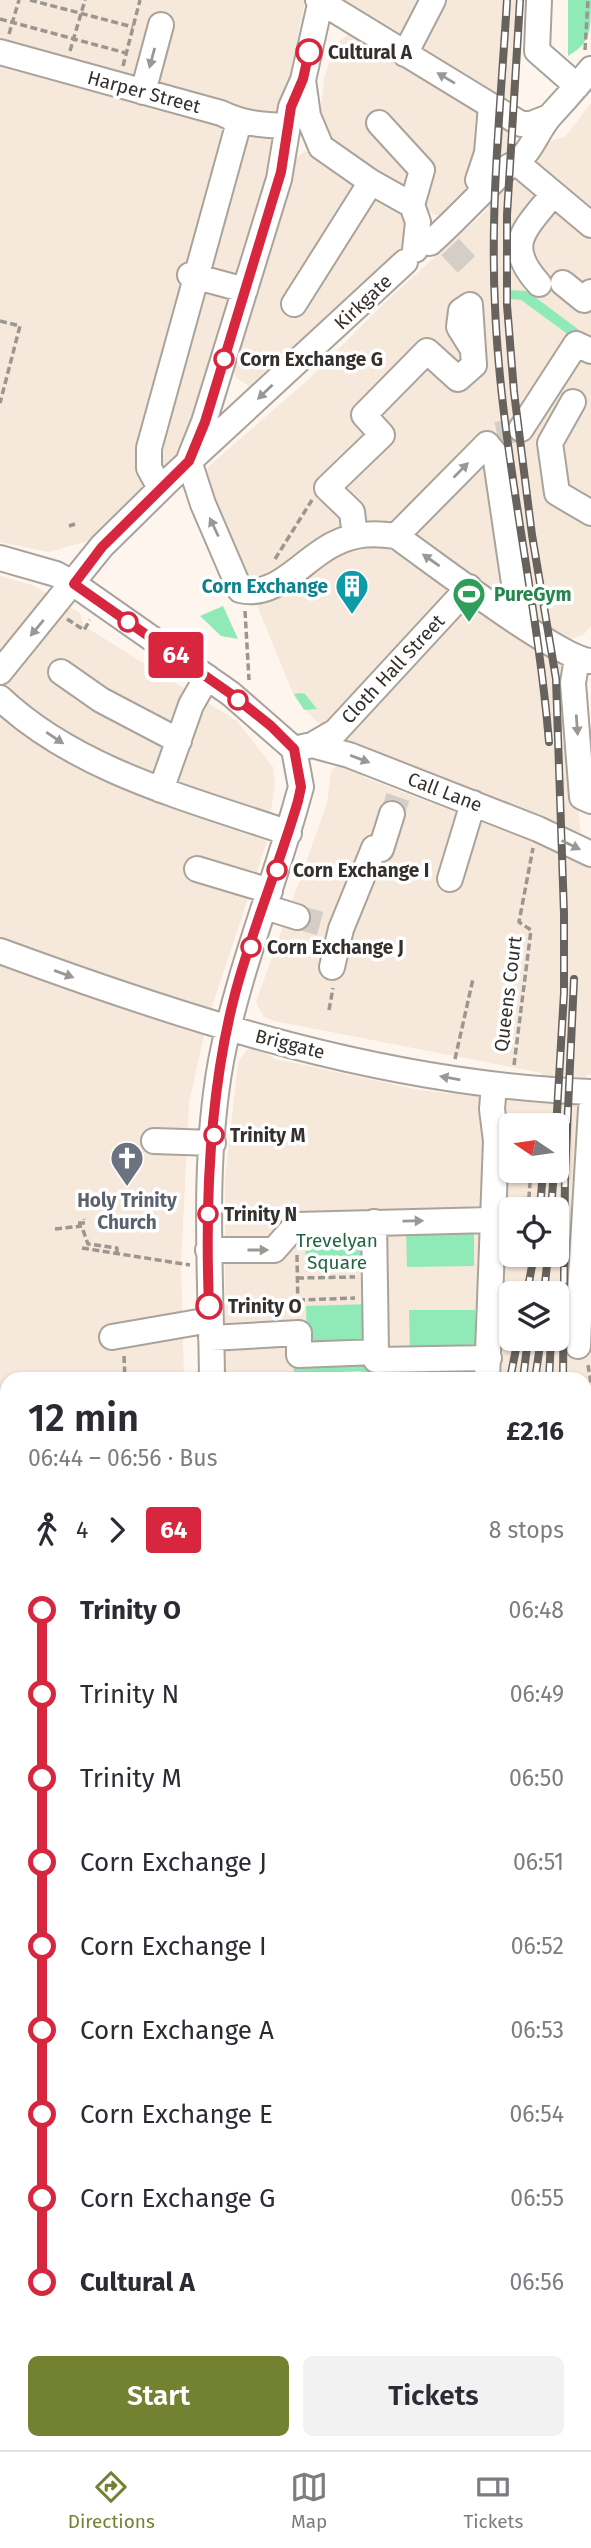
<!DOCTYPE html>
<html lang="en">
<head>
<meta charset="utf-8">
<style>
	:root { --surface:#fff; --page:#f2f2f3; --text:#2b2b33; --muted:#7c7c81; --line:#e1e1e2; --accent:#738231 }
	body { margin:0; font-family:"Fira Sans",sans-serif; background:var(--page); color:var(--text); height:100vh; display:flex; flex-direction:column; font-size:26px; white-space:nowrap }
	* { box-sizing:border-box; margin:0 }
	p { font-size:23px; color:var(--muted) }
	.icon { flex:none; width:38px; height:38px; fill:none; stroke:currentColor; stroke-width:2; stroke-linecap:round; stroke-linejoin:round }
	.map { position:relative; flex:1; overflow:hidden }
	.panel { position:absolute; left:0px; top:1372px; width:592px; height:1078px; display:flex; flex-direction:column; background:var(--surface); border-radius:21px 21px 0 0; box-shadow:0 2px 5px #0004 }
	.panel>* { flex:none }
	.badge { padding:0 14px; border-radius:5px; font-size:24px; line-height:46px }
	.needle { width:46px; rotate:283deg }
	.controls { position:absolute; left:499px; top:1113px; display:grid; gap:14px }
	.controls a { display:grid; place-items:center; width:70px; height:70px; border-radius:10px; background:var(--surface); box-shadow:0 2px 5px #0004; font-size:35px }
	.map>.badge { position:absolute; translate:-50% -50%; box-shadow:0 0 0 4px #fff }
	.legs { display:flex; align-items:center; gap:10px; height:77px; padding:0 28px; font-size:23px }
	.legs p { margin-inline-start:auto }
	.head { display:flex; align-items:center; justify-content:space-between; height:119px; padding:0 28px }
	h1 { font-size:38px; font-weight:600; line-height:52px }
	.primary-button { display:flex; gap:14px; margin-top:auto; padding:14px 28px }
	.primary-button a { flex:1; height:80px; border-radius:10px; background:var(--accent); color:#fff; font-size:28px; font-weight:600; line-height:80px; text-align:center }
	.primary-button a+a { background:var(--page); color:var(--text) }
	ul { padding:0 28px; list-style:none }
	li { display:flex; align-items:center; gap:24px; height:84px; font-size:26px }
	li i { display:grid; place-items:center; width:10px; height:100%; margin:0 9px; background:currentColor }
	li i::after { content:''; width:18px; height:18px; margin:-9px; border:5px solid; border-radius:50%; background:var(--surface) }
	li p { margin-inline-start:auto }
	li:first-child i { background:linear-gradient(#0000 50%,currentColor 0) }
	li:last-child i { background:linear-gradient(currentColor 50%,#0000 0) }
	.dock { display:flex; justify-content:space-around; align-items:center; height:98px; border-top:2px solid var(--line); background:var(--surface); font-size:19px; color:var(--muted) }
	.dock a { display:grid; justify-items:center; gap:4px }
	.dock .selected { color:var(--accent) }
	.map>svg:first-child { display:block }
</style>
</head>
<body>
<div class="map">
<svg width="591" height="2450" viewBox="0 0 591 2450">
	<rect width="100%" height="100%" fill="#fef6ee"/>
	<path fill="#f6e8da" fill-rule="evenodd" d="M0,0H305L278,141L185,452L91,540L49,552L0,542Z
		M343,0H524L513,183L538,162L547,142L565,137L591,103V626L584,634L569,640L563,663L581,833L569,829L570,855L591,863V1075H587L585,1105H591V1453L585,1456L584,1379H225V1179L238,1062L247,1050L255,1048L276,1059L419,1090L540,1103L542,1073L274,1021L264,1017L256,1002L327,803L331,772L336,766L346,763L358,767L363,777L547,847V820L346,743L315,720L295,698L256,603L379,526L282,574L247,580L201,473L310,378L384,303L488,209L489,173L441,215H435L337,153L320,117L324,78L336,44L348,35L356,37L341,5ZM511,1125H556V1171H511ZM511,1209H556V1255H511ZM511,1293H556V1339H511Z
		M305,151L313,153L402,213L408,221L409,247L259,386L251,387L238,379L233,372L234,364L293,160Z
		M0,576L32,585L80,613L84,626L237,721L273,767L275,783L267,841L207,1022L189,1103L181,1264L184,1379H7V1785L0,1796Z
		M585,1517L591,1562V2450H240L239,2443H584Z
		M7,2022V2173L0,2152V2046Z
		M0,2202L7,2206V2443H105L102,2450H0Z"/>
	<path fill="#90eab8" d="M568,0H591C591,30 591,43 568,56Z
		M510,290L527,291L579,330L573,338L521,300L511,299Z
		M223,606L238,639L221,636L200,616Z
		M299,693L305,694L317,709L304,710L294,694Z
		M474,1228V1266L407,1267L406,1229Z
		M368,1230L369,1270L306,1272L305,1232Z
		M369,1304L370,1344L307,1346L306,1306Z
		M409,1310H475L476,1350L410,1351Z
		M368,1359L369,1374L360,1371L294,1374L293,1362Z"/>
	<path fill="#759ee4" d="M591,2200V2287L585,2290V2203Z
		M153,2443H239L240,2450H152Z"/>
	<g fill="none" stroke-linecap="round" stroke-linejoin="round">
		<path stroke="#d5cec7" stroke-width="24" stroke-dasharray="24 12" stroke-linecap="butt" d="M450,247L471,269
			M497,434L521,429
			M392,814L398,797
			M297,917L329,926
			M0,1695L7,1696
			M584,1930L591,1879
			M584,2055L591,2057
			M544,2443L545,2450
			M564,2450V2443"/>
		<defs>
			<path id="minor" d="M318,0L521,124H531L549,117
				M539,0L537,51L577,86
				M0,52L221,113C243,124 263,125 288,126
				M405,54L433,0
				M303,80L308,116L321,147L371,182L412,205L418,222L415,250
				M143,92L161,25
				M379,123L422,170L412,205
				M517,163L591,225
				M483,189L478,180L487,153L491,106
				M430,243C457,219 481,192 508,167C531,157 535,133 550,116C564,101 578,85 591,69
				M190,275L245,290
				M563,283L584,300L591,292
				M539,284C503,244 525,230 553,194
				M294,304L371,182
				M573,402L550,443L557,493L591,513
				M521,429L576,344L591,351
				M190,457L204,422L279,179L291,107L303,80L321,0
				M189,461L203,504L240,590C278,599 304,557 336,543C356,533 375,533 396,536C429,559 560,660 591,661
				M160,488L149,468V448L239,122
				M355,536L352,512L327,488L382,435L364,415L427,351L458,379L474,365L470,305L461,311L459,327L472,348
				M396,536L487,444L495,454L520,624
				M0,558L56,574L74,584L231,694L294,749
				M577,658L573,683L582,797L591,801
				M0,672L102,546L168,481L405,262
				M61,672L101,700L179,741
				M0,698C77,771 190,799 289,833
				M312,745L336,731L469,587
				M294,749L312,745L349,755L538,829L591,854
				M161,790L191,705L207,677
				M197,869L270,891
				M450,879L473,803
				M265,907L297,917
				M0,951C190,1021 387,1085 591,1092
				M332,967L341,929L374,848L381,849L392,814
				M591,1109L580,1294L591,1295
				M154,1141L213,1143
				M374,1222L376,1352
				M208,1250H274L296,1225L491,1220
				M112,1337L210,1320
				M211,1338L299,1333V1355L376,1352V1360L489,1358
				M578,1346L580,1294
				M212,1379C211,1273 202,1166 221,1061C238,972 273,888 297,801L301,787L294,749
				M487,1379L496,1141L492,1109L494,1085
				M584,1421L591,1423
				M584,1445L591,1448
				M0,1459L7,1460
				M584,1481L591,1477
				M0,1670L7,1669
				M0,1805L7,1796
				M0,1948L7,1924
				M0,2188L7,2192
				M0,2214L7,2260
				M0,2374L7,2357
				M258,2443L259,2450
				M0,2445L14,2450"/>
		</defs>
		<use href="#minor" stroke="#aaa39b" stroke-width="28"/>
		<path stroke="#9c9691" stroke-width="3.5" stroke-dasharray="7 3.5" stroke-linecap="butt" d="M30,0L133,27
			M0,19L126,53
			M9,34L19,0
			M585,50L588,0
			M70,51L85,0
			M123,66L140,0
			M0,321L20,326L0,403
			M69,526L75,524
			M275,559L312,500
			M245,611L249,680
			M67,619L84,630L90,620
			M329,1010L333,988
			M455,1059L473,979
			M514,1065L531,930L519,922L533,848
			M528,1209L531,1171
			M78,1223H85L84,1219
			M55,1229L82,1226
			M83,1230L88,1244L117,1248V1253
			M82,1248L190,1265
			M297,1255L298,1314
			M297,1278L355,1277
			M298,1300L355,1298
			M124,1356L125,1379
			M588,1365L591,1383
			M584,1760L591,1761
			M0,1829L7,1837
			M3,1906L7,1893
			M590,2170L591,2154
			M587,2197H591
			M0,2400L7,2402
			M117,2443H122
			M142,2443L143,2450"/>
		<use href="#minor" stroke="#fff" stroke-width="24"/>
		<defs>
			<path id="rail" d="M507,0C501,101 490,205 495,306C501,453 537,596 549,742
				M520,0L507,215V305L514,392L532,535L556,679L564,914V993L556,1129
				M540,1209L543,1171
				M551,1209L554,1171
				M527,1293L534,1255
				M544,1293L548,1255
				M510,1379L518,1339
				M523,1379L528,1339
				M535,1379L541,1339
				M549,1379L551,1339
				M563,1379L565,1174L574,979
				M584,1590L591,1644
				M584,1666L591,1731
				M584,2227L591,2300
				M584,2411L589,2450
				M372,2443L374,2450
				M408,2443L410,2450
				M435,2443L437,2450
				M451,2443L452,2450
				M488,2443L489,2450
				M521,2443L522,2450
				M541,2443L542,2450
				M577,2443L578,2450"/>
		</defs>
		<use href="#rail" stroke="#67625e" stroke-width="8"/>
		<use href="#rail" stroke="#fff" stroke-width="5" stroke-dasharray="16" stroke-linecap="butt"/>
	</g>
	<defs><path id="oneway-solid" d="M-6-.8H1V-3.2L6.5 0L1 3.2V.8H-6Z" transform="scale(1.75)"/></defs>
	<g fill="#999896">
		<use href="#oneway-solid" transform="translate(152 58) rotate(105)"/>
		<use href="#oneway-solid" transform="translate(446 78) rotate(-149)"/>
		<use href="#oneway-solid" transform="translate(265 392) rotate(136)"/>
		<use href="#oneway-solid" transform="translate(461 470) rotate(-45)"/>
		<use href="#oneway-solid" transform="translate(214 527) rotate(-115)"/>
		<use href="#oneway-solid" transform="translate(431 560) rotate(-145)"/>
		<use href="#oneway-solid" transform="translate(37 628) rotate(130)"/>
		<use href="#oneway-solid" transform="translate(577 725) rotate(86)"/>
		<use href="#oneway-solid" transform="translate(55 738) rotate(34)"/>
		<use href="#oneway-solid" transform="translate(360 759) rotate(21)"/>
		<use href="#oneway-solid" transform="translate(571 845) rotate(26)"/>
		<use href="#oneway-solid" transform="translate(64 974) rotate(20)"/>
		<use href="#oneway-solid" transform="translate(450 1078) rotate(-170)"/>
		<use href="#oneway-solid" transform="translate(413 1221) rotate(-1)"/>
		<use href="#oneway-solid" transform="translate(258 1250)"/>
	</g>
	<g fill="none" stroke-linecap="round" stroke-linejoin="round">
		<defs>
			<path id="line-1" d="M209,1306C205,1204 209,1093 235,994C252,929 279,866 298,801L301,787L294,749L271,726L231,694L74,584L102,547L189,461L205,422L281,172L291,107L303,79L309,52"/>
		</defs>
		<use href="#line-1" stroke="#fff" stroke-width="16"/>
		<use href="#line-1" stroke="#d7263d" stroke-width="10"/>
	</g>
	<defs>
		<symbol id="building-pin" viewBox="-11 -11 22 30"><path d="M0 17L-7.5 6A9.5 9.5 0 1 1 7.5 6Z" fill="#0f9aa8" stroke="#fff"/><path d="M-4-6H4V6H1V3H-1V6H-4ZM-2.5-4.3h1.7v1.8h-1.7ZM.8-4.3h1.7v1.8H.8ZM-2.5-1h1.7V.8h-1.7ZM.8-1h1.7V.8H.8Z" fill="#fff"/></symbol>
		<symbol id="stadium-pin" viewBox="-11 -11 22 30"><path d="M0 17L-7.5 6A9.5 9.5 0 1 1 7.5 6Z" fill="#2e9e5b" stroke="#fff"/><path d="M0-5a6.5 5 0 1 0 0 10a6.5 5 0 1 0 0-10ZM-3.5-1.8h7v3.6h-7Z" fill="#fff"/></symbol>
		<symbol id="church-pin" viewBox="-11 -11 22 30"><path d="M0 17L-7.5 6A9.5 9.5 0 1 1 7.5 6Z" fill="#6b7280" stroke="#fff"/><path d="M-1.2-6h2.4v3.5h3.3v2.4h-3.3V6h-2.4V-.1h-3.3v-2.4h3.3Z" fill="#fff"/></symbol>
	</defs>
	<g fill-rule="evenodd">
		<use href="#building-pin" x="333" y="567" width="38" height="52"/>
		<use href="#stadium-pin" x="450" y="575" width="38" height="52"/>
		<use href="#church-pin" x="108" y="1139" width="38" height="52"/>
	</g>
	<g fill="#fff" stroke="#d7263d" stroke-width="3.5">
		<circle cx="309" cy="52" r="12"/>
		<circle cx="224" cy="359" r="9"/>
		<circle cx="128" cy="622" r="9"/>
		<circle cx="238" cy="700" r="9"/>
		<circle cx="277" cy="870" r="9"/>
		<circle cx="251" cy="947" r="9"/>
		<circle cx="214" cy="1135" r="9"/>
		<circle cx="208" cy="1214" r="9"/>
		<circle cx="209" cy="1306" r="12"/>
	</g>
	<g text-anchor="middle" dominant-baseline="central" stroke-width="7" stroke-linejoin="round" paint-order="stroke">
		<g font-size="19" font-weight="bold" fill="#33302d" stroke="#fff" text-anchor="start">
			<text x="328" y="52">Cultural A</text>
			<text x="240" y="359">Corn Exchange G</text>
			<text x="293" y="870">Corn Exchange I</text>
			<text x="267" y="947">Corn Exchange J</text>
			<text x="230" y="1135">Trinity M</text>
			<text x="224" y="1214">Trinity N</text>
			<text x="228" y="1306">Trinity O</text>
		</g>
		<g font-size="19" fill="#33302d" stroke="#fff">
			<text transform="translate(144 92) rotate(15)">Harper Street</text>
			<text transform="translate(363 302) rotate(-43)">Kirkgate</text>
			<text transform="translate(393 669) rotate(-47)">Cloth Hall Street</text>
			<text transform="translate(445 792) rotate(21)">Call Lane</text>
			<text transform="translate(508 994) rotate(-83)">Queens Court</text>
			<text transform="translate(290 1044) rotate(14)">Briggate</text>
		</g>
		<g font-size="19" font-weight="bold" fill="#0d838f" stroke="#fff" text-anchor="end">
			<text x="328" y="586">Corn Exchange</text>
		</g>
		<g font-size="19" font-weight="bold" fill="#27864d" stroke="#fff" text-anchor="start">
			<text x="494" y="594">PureGym</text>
		</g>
		<g font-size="19" font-weight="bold" fill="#5b616d" stroke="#fff">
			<text x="127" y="1200">Holy Trinity<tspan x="127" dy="22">Church</tspan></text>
		</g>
		<g font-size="19" fill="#226545" stroke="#fff">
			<text x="337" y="1240">Trevelyan<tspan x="337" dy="22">Square</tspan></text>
		</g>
	</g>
</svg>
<div class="controls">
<a><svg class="needle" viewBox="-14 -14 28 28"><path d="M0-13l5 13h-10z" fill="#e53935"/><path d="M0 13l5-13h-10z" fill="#7c7c81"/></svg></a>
<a><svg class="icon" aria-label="locate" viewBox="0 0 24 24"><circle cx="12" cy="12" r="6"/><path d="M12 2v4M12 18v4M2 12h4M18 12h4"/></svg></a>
<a><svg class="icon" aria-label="layers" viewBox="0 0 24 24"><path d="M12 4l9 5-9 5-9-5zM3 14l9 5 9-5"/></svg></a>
</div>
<b class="badge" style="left:176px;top:655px;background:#d7263d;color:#fff">64</b>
<section class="panel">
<div class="head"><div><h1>12 min</h1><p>06:44 – 06:56 · Bus</p></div><b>£2.16</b></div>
<div class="legs"><svg class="icon" aria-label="walk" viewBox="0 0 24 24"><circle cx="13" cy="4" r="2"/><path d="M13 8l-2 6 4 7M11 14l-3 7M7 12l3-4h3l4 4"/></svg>4<svg class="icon" aria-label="forward" viewBox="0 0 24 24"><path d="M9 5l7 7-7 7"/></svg><b class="badge" style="background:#d7263d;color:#fff">64</b><p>8 stops</p></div>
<ul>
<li><i style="color:#d7263d"></i><b>Trinity O</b><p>06:48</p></li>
<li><i style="color:#d7263d"></i><span>Trinity N</span><p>06:49</p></li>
<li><i style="color:#d7263d"></i><span>Trinity M</span><p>06:50</p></li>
<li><i style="color:#d7263d"></i><span>Corn Exchange J</span><p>06:51</p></li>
<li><i style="color:#d7263d"></i><span>Corn Exchange I</span><p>06:52</p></li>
<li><i style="color:#d7263d"></i><span>Corn Exchange A</span><p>06:53</p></li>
<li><i style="color:#d7263d"></i><span>Corn Exchange E</span><p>06:54</p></li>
<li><i style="color:#d7263d"></i><span>Corn Exchange G</span><p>06:55</p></li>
<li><i style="color:#d7263d"></i><b>Cultural A</b><p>06:56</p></li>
</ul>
<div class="primary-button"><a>Start</a><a>Tickets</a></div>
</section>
</div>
<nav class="dock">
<a class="selected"><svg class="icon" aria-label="directions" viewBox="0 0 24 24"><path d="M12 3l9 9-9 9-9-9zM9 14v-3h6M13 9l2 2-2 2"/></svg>Directions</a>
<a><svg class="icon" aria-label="map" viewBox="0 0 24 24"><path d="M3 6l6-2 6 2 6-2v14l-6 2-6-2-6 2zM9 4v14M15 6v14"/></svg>Map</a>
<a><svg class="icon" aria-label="tickets" viewBox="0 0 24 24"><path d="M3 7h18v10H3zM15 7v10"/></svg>Tickets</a>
</nav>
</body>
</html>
